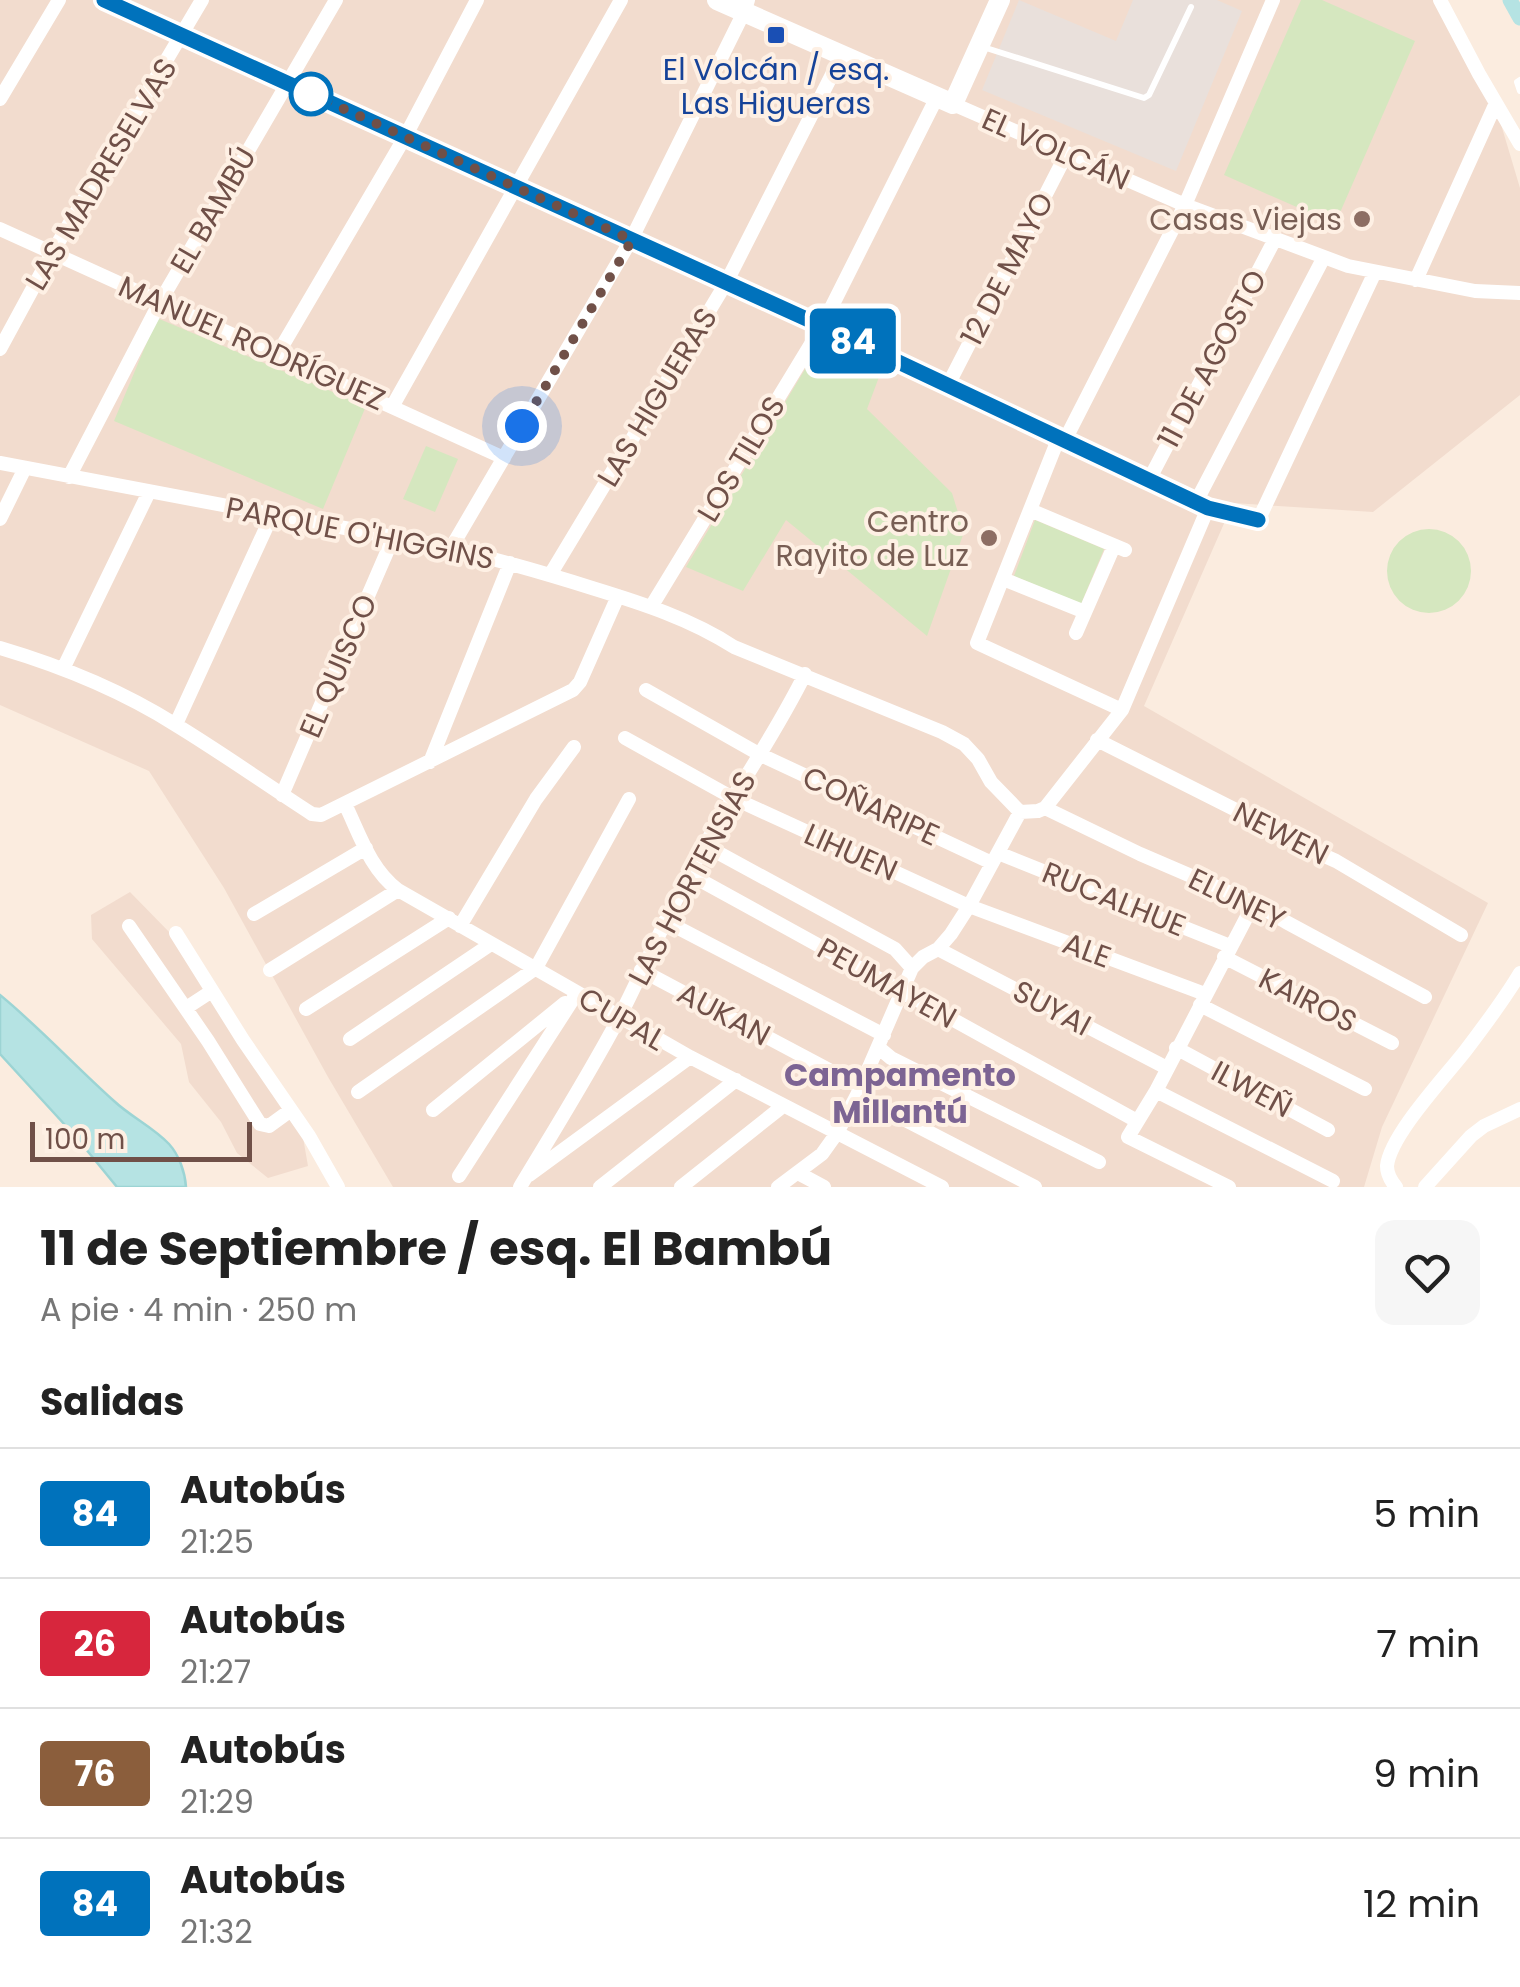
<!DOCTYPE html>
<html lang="es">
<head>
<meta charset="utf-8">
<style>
	:root { --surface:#fff; --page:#f6f6f6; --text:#222; --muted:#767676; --line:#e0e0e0 }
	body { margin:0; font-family:Poppins,sans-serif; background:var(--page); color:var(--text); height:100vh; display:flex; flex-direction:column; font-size:38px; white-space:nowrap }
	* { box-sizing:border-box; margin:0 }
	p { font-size:32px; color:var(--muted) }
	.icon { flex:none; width:55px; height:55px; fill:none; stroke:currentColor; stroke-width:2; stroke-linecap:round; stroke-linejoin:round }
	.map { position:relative; height:1187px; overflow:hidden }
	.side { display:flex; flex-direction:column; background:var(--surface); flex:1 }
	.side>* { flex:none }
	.badge { padding:0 20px; border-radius:8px; font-size:35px; line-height:65px }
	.scale { position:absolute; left:30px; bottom:25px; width:222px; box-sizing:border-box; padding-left:10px; border:5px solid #705048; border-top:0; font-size:28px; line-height:35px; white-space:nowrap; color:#705048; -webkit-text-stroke:8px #fef0e4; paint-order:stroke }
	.you { position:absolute; width:50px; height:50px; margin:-25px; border:8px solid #fff; border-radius:50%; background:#1a73e8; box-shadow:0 0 0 15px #1a73e833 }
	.map>.badge { position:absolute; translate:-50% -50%; box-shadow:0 0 0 5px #fff }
	h2 { padding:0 40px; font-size:38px; line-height:90px }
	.round { display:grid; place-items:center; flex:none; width:105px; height:105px; border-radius:20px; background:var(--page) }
	.head { display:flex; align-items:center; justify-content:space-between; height:170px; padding:0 40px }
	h1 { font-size:48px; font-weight:700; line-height:75px }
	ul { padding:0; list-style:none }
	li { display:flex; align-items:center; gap:30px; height:130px; padding:0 40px; border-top:2px solid var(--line) }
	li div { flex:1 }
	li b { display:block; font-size:38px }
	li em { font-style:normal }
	li .badge { min-width:110px; font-weight:700; text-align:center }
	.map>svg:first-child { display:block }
</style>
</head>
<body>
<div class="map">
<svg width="1520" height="1187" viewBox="0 0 1520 1187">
	<rect width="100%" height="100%" fill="#fbecdf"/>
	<path fill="#f2dcce" d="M0,0H1436L1500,121L1520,188V395L1373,512L1233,503L1144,706L1488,903L1382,1127L1364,1187H393L328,1077L224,888L149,771L0,705Z
		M130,892L172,935L301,1126L308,1166L268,1178L237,1153L221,1122L189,1082L181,1044L92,939L91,915Z"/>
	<path fill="#e9e0db" d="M1019,0L1116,41L1133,0H1217L1242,11L1176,171L982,90Z"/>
	<path fill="#d5e7bf" d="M1301,0H1322L1415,41L1335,224L1224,175Z
		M157,318L366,406L323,509L114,421Z
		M830,344L882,369L867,409L952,493L964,532L927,636L786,520L743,591L686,567L819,346Z
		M426,446L458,459L435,512L403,499Z
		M1035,520L1104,549L1081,604L1014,576Z
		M1387 571a42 42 0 1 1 84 0a42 42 0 1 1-84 0Z"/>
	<path fill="#b5e3e3" stroke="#9cd4d4" stroke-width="2.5" d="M0,995C40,1028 75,1066 114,1101C131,1117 153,1127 169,1144C179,1155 185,1172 186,1187H117L76,1137L0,1054Z"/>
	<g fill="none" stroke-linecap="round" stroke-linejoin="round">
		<path stroke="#b5e3e3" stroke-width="15" d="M1510,0L1520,18"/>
		<path stroke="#fff" stroke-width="6" d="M983,47L1144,98L1149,95L1191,7
			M1520,80L1517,82L1520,91"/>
		<path stroke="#fff" stroke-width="14" d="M104,0L822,326L1208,508L1258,521L1375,272
			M1440,0L1479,74L1520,144
			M0,99L59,0
			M953,104L1185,205L1348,266L1475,291L1520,293
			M0,229L504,458
			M1416,280L1496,103
			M0,349L52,253L202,0
			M277,355L405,137L477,0
			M948,385L1067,153
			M392,407L621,0
			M1059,437L977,643L1122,710
			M1065,440L1185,205L1273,0
			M0,463L451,548C498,560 545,573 592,588C641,603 691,619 734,647L942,732L964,744L978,759L991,782L1020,812
			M69,477L160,302L336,0
			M1149,480L1275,239
			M1196,502L1324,257
			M1030,510L1125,550
			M0,519L25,468
			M451,548L631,240L744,12L748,0
			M550,575L726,283L842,55
			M1003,579L1085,612
			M651,607L822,326L937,97
			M1076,633L1114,546
			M0,648C61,666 122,691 176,725C222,753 267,785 312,814L321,815L573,690L580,682L618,596
			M63,669L149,492
			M646,690L759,754L992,863
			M176,724L272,515
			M625,738L733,798L969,906L1205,994
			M1097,740L1240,812L1287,839L1336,861L1461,935
			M430,762L510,563
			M282,795L393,538
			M345,804C360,835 370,869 398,890L690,1057L942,1187
			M1045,808L1140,854L1254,903L1286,922L1425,997
			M704,845L895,949L912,968
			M998,853L1230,946
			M689,874L1137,1121
			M254,914L366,848
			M665,921L884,1035
			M129,926L208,1041L260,1124L269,1126L291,1110
			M460,926L536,799L574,747
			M176,933L243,1040L309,1136L338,1187
			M938,949L1167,1068
			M1224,957L1392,1043
			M270,970L398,890
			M641,970L861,1087
			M1200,1005L1365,1089
			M186,1008L212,991
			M306,1009L449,918
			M350,1039L491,944
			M879,1048L891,1058L1099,1162
			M1176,1048L1328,1130
			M1156,1091L1333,1181
			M358,1092L536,968L629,799
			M857,1095L1035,1187
			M433,1110L565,1003
			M798,1173L824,1187
			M529,1175L690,1057
			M459,1176L577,993
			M520,1187C553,1132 590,1073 620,1016C649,959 673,900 705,845C738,787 776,733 805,674
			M600,1187L736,1080
			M681,1187L783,1106
			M778,1187L822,1154L837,1133L857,1095L912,968L923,957L938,949L951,934L969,906L1020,812L1038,811L1045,808L1122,710L1208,508
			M1229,1187L1128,1137L1156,1091L1254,903
			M1396,1187C1391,1181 1387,1175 1387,1166C1390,1135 1446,1076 1466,1050C1485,1025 1504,1000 1520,973
			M1425,1187L1471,1136L1484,1126L1520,1109"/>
		<path stroke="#fff" stroke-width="20" d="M717,0L953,104L1000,0"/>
	</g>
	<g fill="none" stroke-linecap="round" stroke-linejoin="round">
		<defs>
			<path id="line" d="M104,0L822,326L1208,508L1258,520"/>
		</defs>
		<use href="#line" stroke="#fff" stroke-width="22"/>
		<use href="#line" stroke="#0072bc" stroke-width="15"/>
		<path stroke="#705048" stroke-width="10" stroke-dasharray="0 18" d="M311,94L632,240L522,426"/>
	</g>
	<rect fill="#1a4fb4" stroke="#fef0e4" stroke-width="4" x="766" y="25" width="20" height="20" rx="5"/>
	<circle fill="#fff" stroke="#0072bc" stroke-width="5" cx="311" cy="94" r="20"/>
	<g fill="#8d6e63" stroke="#fef0e4" stroke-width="4">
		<circle cx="1362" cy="219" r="10"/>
		<circle cx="989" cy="538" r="10"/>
	</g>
	<g text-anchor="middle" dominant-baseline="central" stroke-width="8" stroke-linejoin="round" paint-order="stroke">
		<g font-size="30" fill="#164399" stroke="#fef0e4">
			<text x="776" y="69">El Volcán / esq.<tspan x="776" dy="34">Las Higueras</tspan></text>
		</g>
		<g font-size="30" fill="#705048" stroke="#fef0e4">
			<text transform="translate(1056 149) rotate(24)">EL VOLCÁN</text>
			<text transform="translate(101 174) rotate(-59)">LAS MADRESELVAS</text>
			<text transform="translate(213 210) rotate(-60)">EL BAMBÚ</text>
			<text transform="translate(1007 269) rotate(-63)">12 DE MAYO</text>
			<text transform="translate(252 343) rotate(24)">MANUEL RODRÍGUEZ</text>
			<text transform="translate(1212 359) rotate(-62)">11 DE AGOSTO</text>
			<text transform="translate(657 397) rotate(-59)">LAS HIGUERAS</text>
			<text transform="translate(741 459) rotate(-59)">LOS TILOS</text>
			<text transform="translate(360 533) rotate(11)">PARQUE O'HIGGINS</text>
			<text transform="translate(338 666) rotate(-67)">EL QUISCO</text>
			<text transform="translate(871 806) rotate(25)">COÑARIPE</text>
			<text transform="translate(1281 833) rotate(27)">NEWEN</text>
			<text transform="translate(851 852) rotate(24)">LIHUEN</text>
			<text transform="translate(692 878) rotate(-62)">LAS HORTENSIAS</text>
			<text transform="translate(1114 899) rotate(22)">RUCALHUE</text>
			<text transform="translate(1237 899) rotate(26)">ELUNEY</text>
			<text transform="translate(1087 950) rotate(20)">ALE</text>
			<text transform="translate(887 983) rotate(29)">PEUMAYEN</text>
			<text transform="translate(1308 1000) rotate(27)">KAIROS</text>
			<text transform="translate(1052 1008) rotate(28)">SUYAI</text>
			<text transform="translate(724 1014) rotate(28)">AUKAN</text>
			<text transform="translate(622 1019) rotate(30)">CUPAL</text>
			<text transform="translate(1252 1089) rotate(28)">ILWEÑ</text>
		</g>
		<g font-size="30" fill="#785e54" stroke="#fef0e4" text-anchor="end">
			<text x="1342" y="219">Casas Viejas</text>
			<text x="969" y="521">Centro<tspan x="969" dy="34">Rayito de Luz</tspan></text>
		</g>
		<g font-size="32" font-weight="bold" fill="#7c6493" stroke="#fef0e4">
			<text x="900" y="1074">Campamento<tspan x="900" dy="37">Millantú</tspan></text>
		</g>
	</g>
</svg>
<div class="scale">100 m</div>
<div class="you" style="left:522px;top:426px"></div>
<b class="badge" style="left:853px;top:341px;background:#0072bc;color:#fff">84</b>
</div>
<section class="side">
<div class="head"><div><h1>11 de Septiembre / esq. El Bambú</h1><p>A pie · 4 min · 250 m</p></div><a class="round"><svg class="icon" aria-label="heart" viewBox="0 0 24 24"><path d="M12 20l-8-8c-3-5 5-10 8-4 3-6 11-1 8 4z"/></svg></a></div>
<h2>Salidas</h2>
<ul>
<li><span class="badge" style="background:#0072bc;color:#fff">84</span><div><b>Autobús</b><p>21:25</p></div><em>5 min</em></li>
<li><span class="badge" style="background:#d7263d;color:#fff">26</span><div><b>Autobús</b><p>21:27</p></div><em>7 min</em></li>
<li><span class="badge" style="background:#8b5e3c;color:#fff">76</span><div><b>Autobús</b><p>21:29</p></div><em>9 min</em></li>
<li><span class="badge" style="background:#0072bc;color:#fff">84</span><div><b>Autobús</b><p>21:32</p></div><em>12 min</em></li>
</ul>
</section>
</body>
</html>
